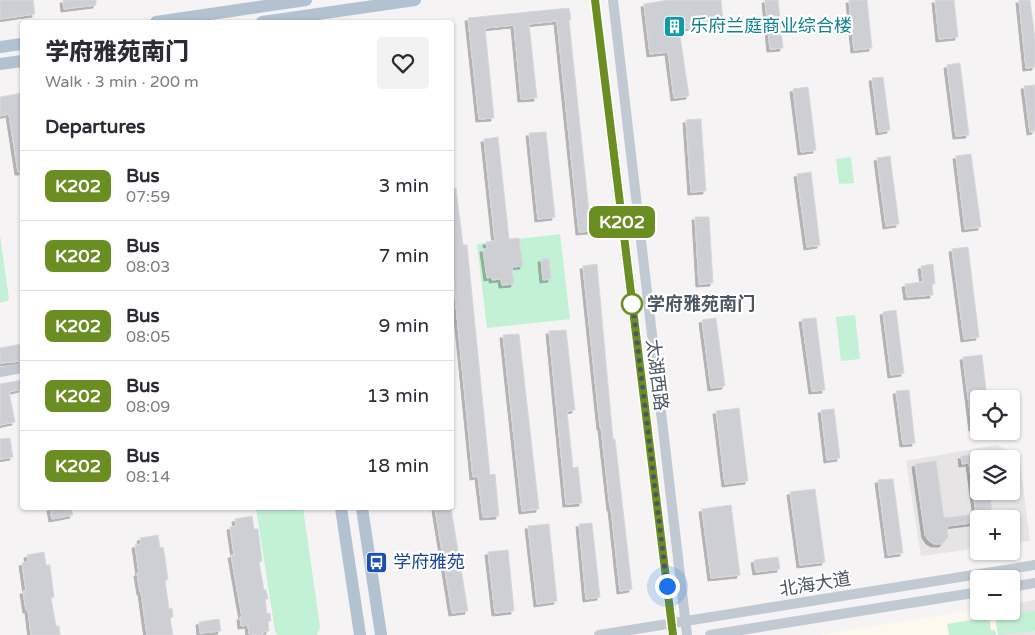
<!DOCTYPE html>
<html lang="en">
<head>
<meta charset="utf-8">
<style>
	:root { --surface:#fff; --page:#f2f2f3; --text:#2b2b33; --muted:#7c7c81; --line:#e1e1e2 }
	body { margin:0; font-family:"Varela Round","Noto Sans SC",sans-serif; background:var(--page); color:var(--text); height:100vh; display:flex; flex-direction:column; font-size:19px; white-space:nowrap }
	* { box-sizing:border-box; margin:0 }
	p { font-size:16px; color:var(--muted) }
	.icon { flex:none; width:28px; height:28px; fill:none; stroke:currentColor; stroke-width:2; stroke-linecap:round; stroke-linejoin:round }
	.map { position:relative; flex:1; overflow:hidden }
	.details { position:absolute; left:20px; top:20px; width:434px; height:490px; display:flex; flex-direction:column; background:var(--surface); border-radius:5px; box-shadow:0 1px 4px #0004 }
	.details>* { flex:none }
	.badge { padding:0 10px; border-radius:8px; font-size:18px; line-height:32px }
	.fabs { position:absolute; left:970px; top:390px; display:grid; gap:10px }
	.fabs a { display:grid; place-items:center; width:50px; height:50px; border-radius:5px; background:var(--surface); box-shadow:0 1px 4px #0004; font-size:25px }
	.you { position:absolute; width:25px; height:25px; margin:-12px; border:4px solid #fff; border-radius:50%; background:#1a73e8; box-shadow:0 0 0 8px #1a73e833 }
	.map>.badge { position:absolute; translate:-50% -50%; box-shadow:0 0 0 2px #fff }
	h2 { padding:0 25px; font-size:19px; line-height:45px }
	.round { display:grid; place-items:center; flex:none; width:52px; height:52px; border-radius:5px; background:var(--page) }
	.summary { display:flex; align-items:center; justify-content:space-between; height:85px; padding:0 25px }
	h1 { font-size:24px; font-weight:800; line-height:38px }
	ul { padding:0; list-style:none }
	li { display:flex; align-items:center; gap:15px; height:70px; padding:0 25px; border-top:1px solid var(--line) }
	li div { flex:1 }
	li b { display:block; font-size:19px }
	li em { font-style:normal }
	li .badge { min-width:55px; font-weight:700; text-align:center }
	.map>svg:first-child { display:block }
</style>
</head>
<body>
<div class="map">
<svg width="1035" height="635" viewBox="0 0 1035 635">
	<defs>
		<filter id="shadow"><feDropShadow dx="-3" dy="3" stdDeviation="0" flood-color="#0004"/></filter>
	</defs>
	<rect width="100%" height="100%" fill="#f5f3f3"/>
	<path fill="#fdf9ef" d="M979,609V611H995L998,635H820Z"/>
	<path fill="#e6e4e5" fill-rule="evenodd" d="M996,445L1019,454L1030,541L1011,543V519H979V548L921,556L906,461ZM979,459H1011V491H979Z
		M1035,600V635H998L995,611H1011V604Z"/>
	<path fill="#c3f1d5" d="M851,157L854,183L839,184L836,159Z
		M560,234L570,319L487,328L477,244Z
		M0,235L9,299L7,301L0,303Z
		M855,315L860,359L841,361L836,317Z
		M256,508H303L320,627L317,635H278L275,631Z
		M1035,611V631L998,635L995,616Z
		M989,617L991,630H995L996,635H949L947,624Z"/>
	<path fill="#cdcfd5" stroke="#d7d9de" filter="url(#shadow)" d="M0,0H33L35,14L0,19Z
		M63,0H96V5L64,9Z
		M668,0H721L723,23L679,29L689,96L674,98L668,52L650,54L644,4Z
		M765,0H778L783,48L770,49Z
		M849,0H867L872,48L854,50Z
		M935,0H954L958,37L939,39Z
		M1019,0H1030L1035,39V67L1026,68Z
		M569,8L571,19L569,20L591,231L579,232L557,21L529,24L537,98L521,99L514,25L485,28L494,118L479,119L468,18Z
		M960,63L969,135L956,136L947,65Z
		M883,77L890,130L879,132L872,78Z
		M1035,85V131L1030,132L1024,86Z
		M808,87L816,150L801,152L793,89Z
		M22,93V172H18L9,114L0,116V97Z
		M701,119L706,191L691,192L686,120Z
		M546,132L555,217L538,219L529,133Z
		M498,137L509,239L519,238L523,266L512,267L514,284L502,285L501,279L492,280V277L487,278L483,249H487L486,242L495,241L484,139Z
		M971,154L981,227L965,229L956,156Z
		M890,156L899,224L886,226L877,158Z
		M811,172L820,245L807,247L797,174Z
		M451,188H456L463,245H467L490,475L495,474L499,516L483,517L478,476L473,477L451,255Z
		M695,217H709L713,283L699,284Z
		M968,247L979,337L964,339L952,249Z
		M541,259H549L551,279L543,280Z
		M597,264L613,439H615L632,589L620,591L611,508H610L601,427H600L583,266Z
		M933,264L935,284H932L933,295L907,297L905,284L923,282L921,266Z
		M896,310L904,373L891,375L883,312Z
		M716,318L725,386L711,388L702,320Z
		M816,318L825,390L812,391L802,319Z
		M566,330L575,410L567,411L573,468L578,467L582,503L566,504L549,331Z
		M519,334L539,509L522,511L503,335Z
		M22,344V361L0,363V348Z
		M982,355L987,399H979V427L972,428L963,357Z
		M22,380V389L9,392L15,422L0,425V384Z
		M909,390L915,443L903,444L896,391Z
		M739,408L748,481L725,484L716,411Z
		M834,409L840,458L827,460L821,410Z
		M10,438L13,457L0,459V439Z
		M979,454V491H989L992,509L988,510L989,519H979V522L947,526L948,537L945,541L942,544H934L929,541L925,535L915,464L936,461L944,518L976,514L969,463L962,464L961,456Z
		M893,479L903,553L888,555L878,480Z
		M815,489L825,562L800,565L790,492Z
		M731,505L740,575L711,578L702,509Z
		M50,508H71L73,515L52,519Z
		M435,508H451L468,611L452,613Z
		M252,516L254,529H258L259,538L262,561L259,562L264,590H266L268,599H265L267,614L270,613L271,621H268L269,631L262,632L263,634L258,635L249,634L248,625L241,626L240,617H242L231,555H234L230,527L236,526L235,519Z
		M592,523L600,597L586,599L579,524Z
		M549,524L557,601L537,604L528,526Z
		M158,535L160,548L163,547L165,557L168,580H165L169,609L172,608L173,617L170,618L173,635H147L141,592H140L137,573H139L135,545L141,544L140,538Z
		M508,550L514,611L495,613L488,552Z
		M44,552L46,565H50L54,597L51,598L56,626H59L60,635H31L28,610H26L23,591H26L22,563L28,562L27,555Z
		M778,557L780,569L756,572L754,560Z
		M219,619L221,631L200,633L199,622Z"/>
	<g fill="none" stroke-linecap="round" stroke-linejoin="round">
		<path stroke="#c1cad2" stroke-width="10" d="M595,0L673,635
			M613,0L687,635
			M0,372L22,368
			M1011,587L1035,583
			M599,635L1035,565
			M710,635L979,592"/>
		<path stroke="#b3c2d1" stroke-width="12" d="M156,22L306,0
			M262,22L415,0
			M0,47L22,44
			M0,64L22,61
			M341,508L360,635
			M362,508L381,635"/>
	</g>
	<g fill="none" stroke-linecap="round" stroke-linejoin="round">
		<defs>
			<path id="line" d="M595,0L673,635"/>
		</defs>
		<use href="#line" stroke="#fff" stroke-width="11"/>
		<use href="#line" stroke="#6b8e23" stroke-width="8"/>
		<path stroke="#4a5661" stroke-width="5" stroke-dasharray="0 9" d="M632,304V301L667,586"/>
	</g>
	<defs>
		<symbol id="building-square" viewBox="-11 -11 22 22"><rect x="-9" y="-9" width="18" height="18" rx="4" fill="#0f9aa8" stroke="#fff"/><path d="M-4-6H4V6H1V3H-1V6H-4ZM-2.5-4.3h1.7v1.8h-1.7ZM.8-4.3h1.7v1.8H.8ZM-2.5-1h1.7V.8h-1.7ZM.8-1h1.7V.8H.8Z" fill="#fff"/></symbol>
		<symbol id="bus-square" viewBox="-11 -11 22 22"><rect x="-9" y="-9" width="18" height="18" rx="4" fill="#1a4fb4" stroke="#fff"/><path d="M-5-6H5V4H4V6H2V4H-2V6H-4V4H-5ZM-3.5-4V0h7V-4ZM-3.5 1.2v1.5H-2V1.2ZM2 1.2v1.5H3.5V1.2Z" fill="#fff"/></symbol>
	</defs>
	<g fill-rule="evenodd">
		<use href="#building-square" x="662" y="14" width="25" height="25"/>
		<use href="#bus-square" x="364" y="550" width="25" height="25"/>
	</g>
	<circle fill="#fff" stroke="#6b8e23" stroke-width="2.5" cx="632" cy="304" r="10"/>
	<g text-anchor="middle" dominant-baseline="central" stroke-width="4.5" stroke-linejoin="round" paint-order="stroke">
		<g font-size="18" fill="#0d838f" stroke="#fff" text-anchor="start">
			<text x="690" y="26">乐府兰庭商业综合楼</text>
		</g>
		<g font-size="18" font-weight="bold" fill="#4a5661" stroke="#fff" text-anchor="start">
			<text x="647" y="304">学府雅苑南门</text>
		</g>
		<g font-size="18" fill="#4a5661" stroke="#fff">
			<text transform="translate(657 375) rotate(83)">太湖西路</text>
			<text transform="translate(815 584) rotate(-9)">北海大道</text>
		</g>
		<g font-size="18" fill="#164399" stroke="#fff" text-anchor="start">
			<text x="393" y="562">学府雅苑</text>
		</g>
	</g>
</svg>
<div class="fabs">
<a><svg class="icon" aria-label="locate" viewBox="0 0 24 24"><circle cx="12" cy="12" r="6"/><path d="M12 2v4M12 18v4M2 12h4M18 12h4"/></svg></a>
<a><svg class="icon" aria-label="layers" viewBox="0 0 24 24"><path d="M12 4l9 5-9 5-9-5zM3 14l9 5 9-5"/></svg></a>
<a>+</a>
<a>−</a>
</div>
<div class="you" style="left:667px;top:586px"></div>
<b class="badge" style="left:622px;top:222px;background:#6b8e23;color:#fff">K202</b>
<section class="details">
<div class="summary"><div><h1>学府雅苑南门</h1><p>Walk · 3 min · 200 m</p></div><a class="round"><svg class="icon" aria-label="heart" viewBox="0 0 24 24"><path d="M12 20l-8-8c-3-5 5-10 8-4 3-6 11-1 8 4z"/></svg></a></div>
<h2>Departures</h2>
<ul>
<li><span class="badge" style="background:#6b8e23;color:#fff">K202</span><div><b>Bus</b><p>07:59</p></div><em>3 min</em></li>
<li><span class="badge" style="background:#6b8e23;color:#fff">K202</span><div><b>Bus</b><p>08:03</p></div><em>7 min</em></li>
<li><span class="badge" style="background:#6b8e23;color:#fff">K202</span><div><b>Bus</b><p>08:05</p></div><em>9 min</em></li>
<li><span class="badge" style="background:#6b8e23;color:#fff">K202</span><div><b>Bus</b><p>08:09</p></div><em>13 min</em></li>
<li><span class="badge" style="background:#6b8e23;color:#fff">K202</span><div><b>Bus</b><p>08:14</p></div><em>18 min</em></li>
</ul>
</section>
</div>
</body>
</html>
